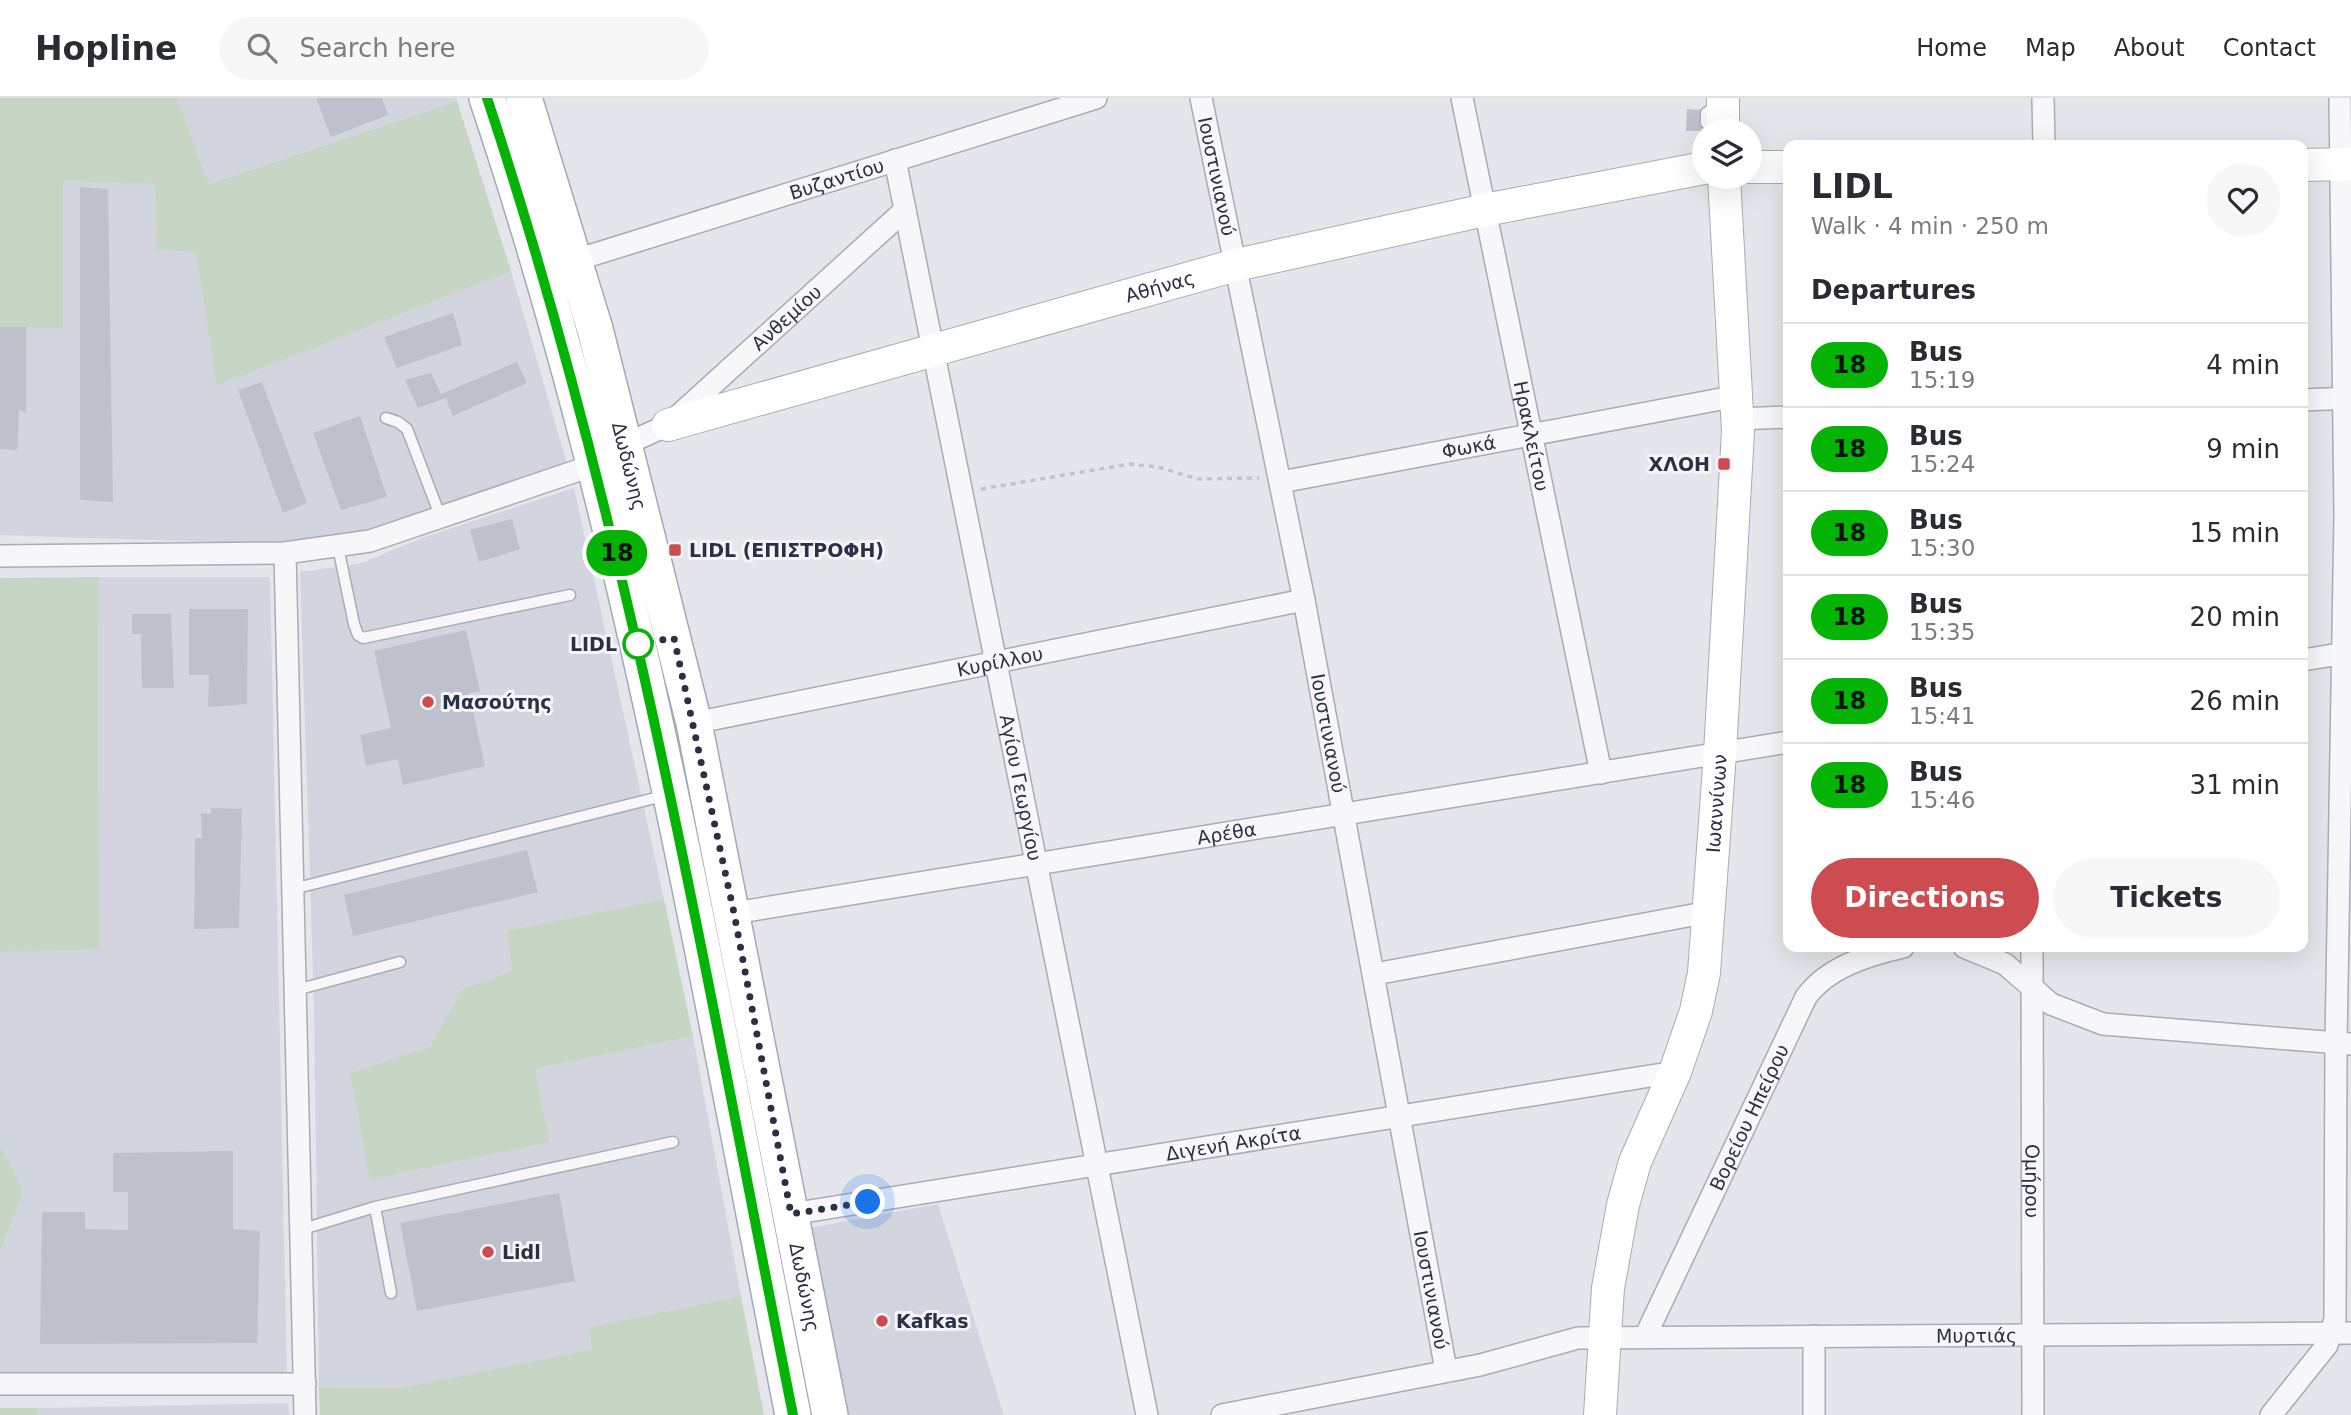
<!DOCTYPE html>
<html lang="en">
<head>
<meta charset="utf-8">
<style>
	:root { --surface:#fff; --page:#f7f7f7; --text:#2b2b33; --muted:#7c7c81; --line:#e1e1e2; --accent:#cd4c50 }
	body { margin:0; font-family:"DejaVu Sans",sans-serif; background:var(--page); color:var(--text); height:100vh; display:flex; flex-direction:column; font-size:26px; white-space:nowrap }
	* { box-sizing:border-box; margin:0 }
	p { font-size:23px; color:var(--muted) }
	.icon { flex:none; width:38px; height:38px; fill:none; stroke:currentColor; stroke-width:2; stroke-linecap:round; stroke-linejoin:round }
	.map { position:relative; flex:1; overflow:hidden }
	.drawer { position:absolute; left:1783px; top:42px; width:525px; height:812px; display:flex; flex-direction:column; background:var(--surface); border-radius:14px; box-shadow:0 7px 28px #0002 }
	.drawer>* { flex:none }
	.badge { padding:0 14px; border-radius:23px; font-size:24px; line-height:46px }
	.buttons { position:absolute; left:1692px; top:21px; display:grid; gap:14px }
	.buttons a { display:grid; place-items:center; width:70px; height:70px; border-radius:50%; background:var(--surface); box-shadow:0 7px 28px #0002; font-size:35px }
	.you { position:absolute; width:35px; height:35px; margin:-18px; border:5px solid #fff; border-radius:50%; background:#1a73e8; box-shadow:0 0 0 10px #1a73e833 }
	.map>.badge { position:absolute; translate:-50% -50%; box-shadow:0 0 0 4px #fff }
	h2 { padding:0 28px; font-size:26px; line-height:63px }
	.round { display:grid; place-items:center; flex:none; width:74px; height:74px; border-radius:37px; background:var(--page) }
	.head { display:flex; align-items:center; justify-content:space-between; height:119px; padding:0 28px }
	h1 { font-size:33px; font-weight:700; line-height:52px }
	.primary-button { display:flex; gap:14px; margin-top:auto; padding:14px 28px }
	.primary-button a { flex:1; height:80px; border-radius:42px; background:var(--accent); color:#fff; font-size:28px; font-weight:700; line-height:80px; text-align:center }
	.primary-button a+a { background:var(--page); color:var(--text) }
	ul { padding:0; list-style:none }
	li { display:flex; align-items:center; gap:21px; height:84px; padding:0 28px; border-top:2px solid var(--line) }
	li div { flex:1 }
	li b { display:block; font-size:26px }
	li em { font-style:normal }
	li .badge { min-width:77px; font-weight:700; text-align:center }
	header { display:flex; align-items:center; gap:42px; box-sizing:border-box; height:98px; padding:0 35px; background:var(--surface); border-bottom:2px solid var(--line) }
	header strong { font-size:33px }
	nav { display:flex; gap:38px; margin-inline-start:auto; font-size:24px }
	.search { width:490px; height:63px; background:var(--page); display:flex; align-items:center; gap:18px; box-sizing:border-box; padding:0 24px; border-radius:38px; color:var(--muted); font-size:26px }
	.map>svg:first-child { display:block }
</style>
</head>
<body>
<header>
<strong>Hopline</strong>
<div class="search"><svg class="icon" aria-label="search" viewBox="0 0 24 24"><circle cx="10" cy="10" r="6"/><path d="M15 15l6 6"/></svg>Search here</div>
<nav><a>Home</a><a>Map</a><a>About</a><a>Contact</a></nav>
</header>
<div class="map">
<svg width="2351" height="1317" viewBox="0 0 2351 1317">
	<rect width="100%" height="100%" fill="#e4e6eb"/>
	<path fill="#d2d5dd" d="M177,0H456L457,3L209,86Z
		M62,83L155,86L156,152L196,154L218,286L511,173L567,366L341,441L244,445L0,437V229H63Z
		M574,390L664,801L506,833L512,873L462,891L430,949L350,975L550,1044L533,971L693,938L741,1198L589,1229L592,1251L401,1290L319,1289L314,906L300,474L359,466L422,440Z
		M98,479H270L287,1277L0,1275V1155L22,1093L0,1047V854L99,850Z
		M938,1106L1004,1317H847L809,1130Z
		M288,1305L289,1317H39L38,1310Z"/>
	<path fill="#c7d5c5" d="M0,0H177L209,86L457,3L511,173L217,287L196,154L156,152L155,86L63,83V230L0,229Z
		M98,479L99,851L0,854V480Z
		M664,801L693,938L534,971L550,1044L370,1081L350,975L430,949L462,891L512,873L506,833Z
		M0,1047L23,1093L0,1155Z
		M741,1198L764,1317H320L319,1289L401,1290L592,1251L589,1229Z
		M0,1310H38L39,1317H0Z"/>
	<path fill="#bec1cb" d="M316,0H382L388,17L331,39Z
		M1687,11L1703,12V33H1686Z
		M80,89L108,91L113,404L80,402Z
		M453,215L462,247L397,270L384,239Z
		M0,229H26V315L19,312L17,352L0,351Z
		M517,264L527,285L453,318L446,300L418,310L405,282L431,275L441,296Z
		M262,284L307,405L283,415L238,292Z
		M360,318L387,399L341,412L313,335Z
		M512,421L520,451L479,464L470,432Z
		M189,511H248L247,606L208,609L209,577H189Z
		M132,516H171L174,590H142L141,536H132Z
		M466,532L480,593L469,595L485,668L403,687L398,661L366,668L360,637L391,630L374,553Z
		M211,710L242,711L239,830L194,831L195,740H202L201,715L211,716Z
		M527,752L538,794L353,838L344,797Z
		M233,1053V1131L260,1133L257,1245L40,1246L42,1114H85V1131L128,1132V1094H113V1055Z
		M559,1095L575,1183L417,1213L400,1125Z"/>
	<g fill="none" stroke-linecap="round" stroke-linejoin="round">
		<defs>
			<path id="lane" d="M1716,33L1706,25V15L1717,8
				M386,320L398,324L407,331L441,420
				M338,449L354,526L358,537L363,540L570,497
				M293,791L667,697
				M296,892L400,864
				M375,1109L391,1195
				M303,1131L375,1109L673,1044"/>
			<g id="street">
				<path id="s1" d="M1201,0L1304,502L1446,1272"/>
				<path id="s2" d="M1462,0L1601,675"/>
				<path d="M2043,0L2044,47"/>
				<path id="s3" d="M895,62L1147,1317"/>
				<path id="s4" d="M576,162L1096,0"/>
				<path d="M2303,302L2351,300"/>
				<path d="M1739,321L1788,319"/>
				<path id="s5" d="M626,346L668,327L905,112"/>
				<path id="s6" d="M1281,384L1737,298"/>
				<path d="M285,455L305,1317"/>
				<path d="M0,458L285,455L370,443L594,367"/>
				<path d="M2303,562L2351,554"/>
				<path id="s7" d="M694,625L1304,502"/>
				<path id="s8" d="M734,815L1788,644"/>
				<path d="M1964,849L2005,866L2051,906L2103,926L2351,946"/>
				<path id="s9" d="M2032,849L2033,1317"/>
				<path d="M1375,876L1709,814"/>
				<path id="s10" d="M791,1116L1675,974"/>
				<path id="s11" d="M1645,1239L1806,899C1828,869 1868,857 1903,849"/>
				<path d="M0,1286H305"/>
				<path id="s12" d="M1222,1317L1480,1267L1578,1240L2351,1235"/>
				<path d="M1814,1317V1238"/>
				<path d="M2271,1317L2327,1247L2335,1221L2336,945L2345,418L2340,0"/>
			</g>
			<g id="secondary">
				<path d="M1723,0V33"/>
				<path d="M2303,67L2351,66"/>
				<path d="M1750,69H1788"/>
				<path id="s13" d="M668,327L1236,167L1485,112L1704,70"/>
				<path id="s14" d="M1600,1317L1608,1190L1623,1107L1635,1064L1675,974L1696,913L1704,875L1720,655L1738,333L1724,79"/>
			</g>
			<g id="primary">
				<path d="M487,0C631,428 706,875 793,1317"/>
				<path id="s15" d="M524,0L595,231L694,625L830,1317"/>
			</g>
		</defs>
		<use href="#lane" stroke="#a9acb6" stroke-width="13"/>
		<use href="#street" stroke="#a9acb6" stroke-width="24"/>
		<use href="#secondary" stroke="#a9acb6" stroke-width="34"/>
		<use href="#primary" stroke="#a3a9b7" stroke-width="38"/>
		<path stroke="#c2c4cb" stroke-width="3.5" stroke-dasharray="5 5" stroke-linecap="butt" d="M981,391L1130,366L1158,369L1198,381L1259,380"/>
		<use href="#lane" stroke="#f7f7fa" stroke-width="10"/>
		<use href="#street" stroke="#f7f7fa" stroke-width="21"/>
		<use href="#secondary" stroke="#fff" stroke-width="32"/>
		<use href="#primary" stroke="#fff" stroke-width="35"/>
	</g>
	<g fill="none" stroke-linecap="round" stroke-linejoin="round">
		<defs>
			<path id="line" d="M487,0C630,429 705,875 793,1317"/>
		</defs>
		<use href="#line" stroke="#fff" stroke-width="16"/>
		<use href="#line" stroke="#04b404" stroke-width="10"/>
		<path stroke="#2b3144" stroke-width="7" stroke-dasharray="0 12.6" d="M638,546L674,540L734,815L791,1116L868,1104"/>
	</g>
	<g fill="#cd4c50" stroke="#f4f5f9" stroke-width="2.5">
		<rect x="1717" y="359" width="14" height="14" rx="3.5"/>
		<rect x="668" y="445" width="14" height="14" rx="3.5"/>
		<circle cx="428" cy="604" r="7"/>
		<circle cx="488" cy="1154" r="7"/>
		<circle cx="882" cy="1223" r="7"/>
	</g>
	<circle fill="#fff" stroke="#04b404" stroke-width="3.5" cx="638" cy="546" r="14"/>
	<g text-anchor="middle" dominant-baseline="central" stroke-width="6" stroke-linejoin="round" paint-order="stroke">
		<g font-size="19" fill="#2b3144" stroke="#f4f5f9">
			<text stroke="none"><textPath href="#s1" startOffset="80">Ιουστινιανού</textPath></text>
			<text stroke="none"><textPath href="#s4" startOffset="273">Βυζαντίου</textPath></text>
			<text stroke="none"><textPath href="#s13" startOffset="511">Αθήνας</textPath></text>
			<text stroke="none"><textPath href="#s5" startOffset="206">Ανθεμίου</textPath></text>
			<text stroke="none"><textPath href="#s2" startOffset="345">Ηρακλείτου</textPath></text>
			<text stroke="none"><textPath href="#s6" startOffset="191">Φωκά</textPath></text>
			<text stroke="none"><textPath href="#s15" startOffset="383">Δωδώνης</textPath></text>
			<text stroke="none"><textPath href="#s7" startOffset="312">Κυρίλλου</textPath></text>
			<text stroke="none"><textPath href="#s1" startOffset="648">Ιουστινιανού</textPath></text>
			<text stroke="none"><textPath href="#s3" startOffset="640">Αγίου Γεωργίου</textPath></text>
			<text stroke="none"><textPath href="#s14" startOffset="628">Ιωαννίνων</textPath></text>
			<text stroke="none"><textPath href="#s8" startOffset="499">Αρέθα</textPath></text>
			<text stroke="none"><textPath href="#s11" startOffset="243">Βορείου Ηπείρου</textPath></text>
			<text stroke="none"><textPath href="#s10" startOffset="448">Διγενή Ακρίτα</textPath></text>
			<text stroke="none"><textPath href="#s9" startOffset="234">Ομήρου</textPath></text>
			<text stroke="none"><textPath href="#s15" startOffset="1223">Δωδώνης</textPath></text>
			<text stroke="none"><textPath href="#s1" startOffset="1214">Ιουστινιανού</textPath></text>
			<text stroke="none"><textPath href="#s12" startOffset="763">Μυρτιάς</textPath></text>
		</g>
		<g font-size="19" font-weight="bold" fill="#2b3144" stroke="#f4f5f9" text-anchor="start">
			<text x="1710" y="366" text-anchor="end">ΧΛΟΗ</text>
			<text x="689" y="452">LIDL (ΕΠΙΣΤΡΟΦΗ)</text>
			<text x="442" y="604">Μασούτης</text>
			<text x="502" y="1154">Lidl</text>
			<text x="896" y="1223">Kafkas</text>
		</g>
		<g font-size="19" font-weight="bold" fill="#2b3144" stroke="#f4f5f9" text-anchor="end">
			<text x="617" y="546">LIDL</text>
		</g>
	</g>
</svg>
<div class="buttons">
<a><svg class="icon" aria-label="layers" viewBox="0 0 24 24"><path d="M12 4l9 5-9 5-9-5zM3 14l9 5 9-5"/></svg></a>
</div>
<div class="you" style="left:868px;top:1104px"></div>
<b class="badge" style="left:617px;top:455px;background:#04b404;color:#111">18</b>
<section class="drawer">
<div class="head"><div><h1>LIDL</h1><p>Walk · 4 min · 250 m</p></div><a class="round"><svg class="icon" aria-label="heart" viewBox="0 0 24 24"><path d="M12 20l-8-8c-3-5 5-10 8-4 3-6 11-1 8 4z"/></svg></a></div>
<h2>Departures</h2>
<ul>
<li><span class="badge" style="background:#04b404;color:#111">18</span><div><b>Bus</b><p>15:19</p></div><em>4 min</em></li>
<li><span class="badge" style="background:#04b404;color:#111">18</span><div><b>Bus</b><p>15:24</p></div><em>9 min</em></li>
<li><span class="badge" style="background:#04b404;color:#111">18</span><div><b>Bus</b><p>15:30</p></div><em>15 min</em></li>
<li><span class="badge" style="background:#04b404;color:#111">18</span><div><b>Bus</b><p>15:35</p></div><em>20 min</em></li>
<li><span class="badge" style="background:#04b404;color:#111">18</span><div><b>Bus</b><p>15:41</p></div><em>26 min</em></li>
<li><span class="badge" style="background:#04b404;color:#111">18</span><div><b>Bus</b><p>15:46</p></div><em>31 min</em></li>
</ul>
<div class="primary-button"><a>Directions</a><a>Tickets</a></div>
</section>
</div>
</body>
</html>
